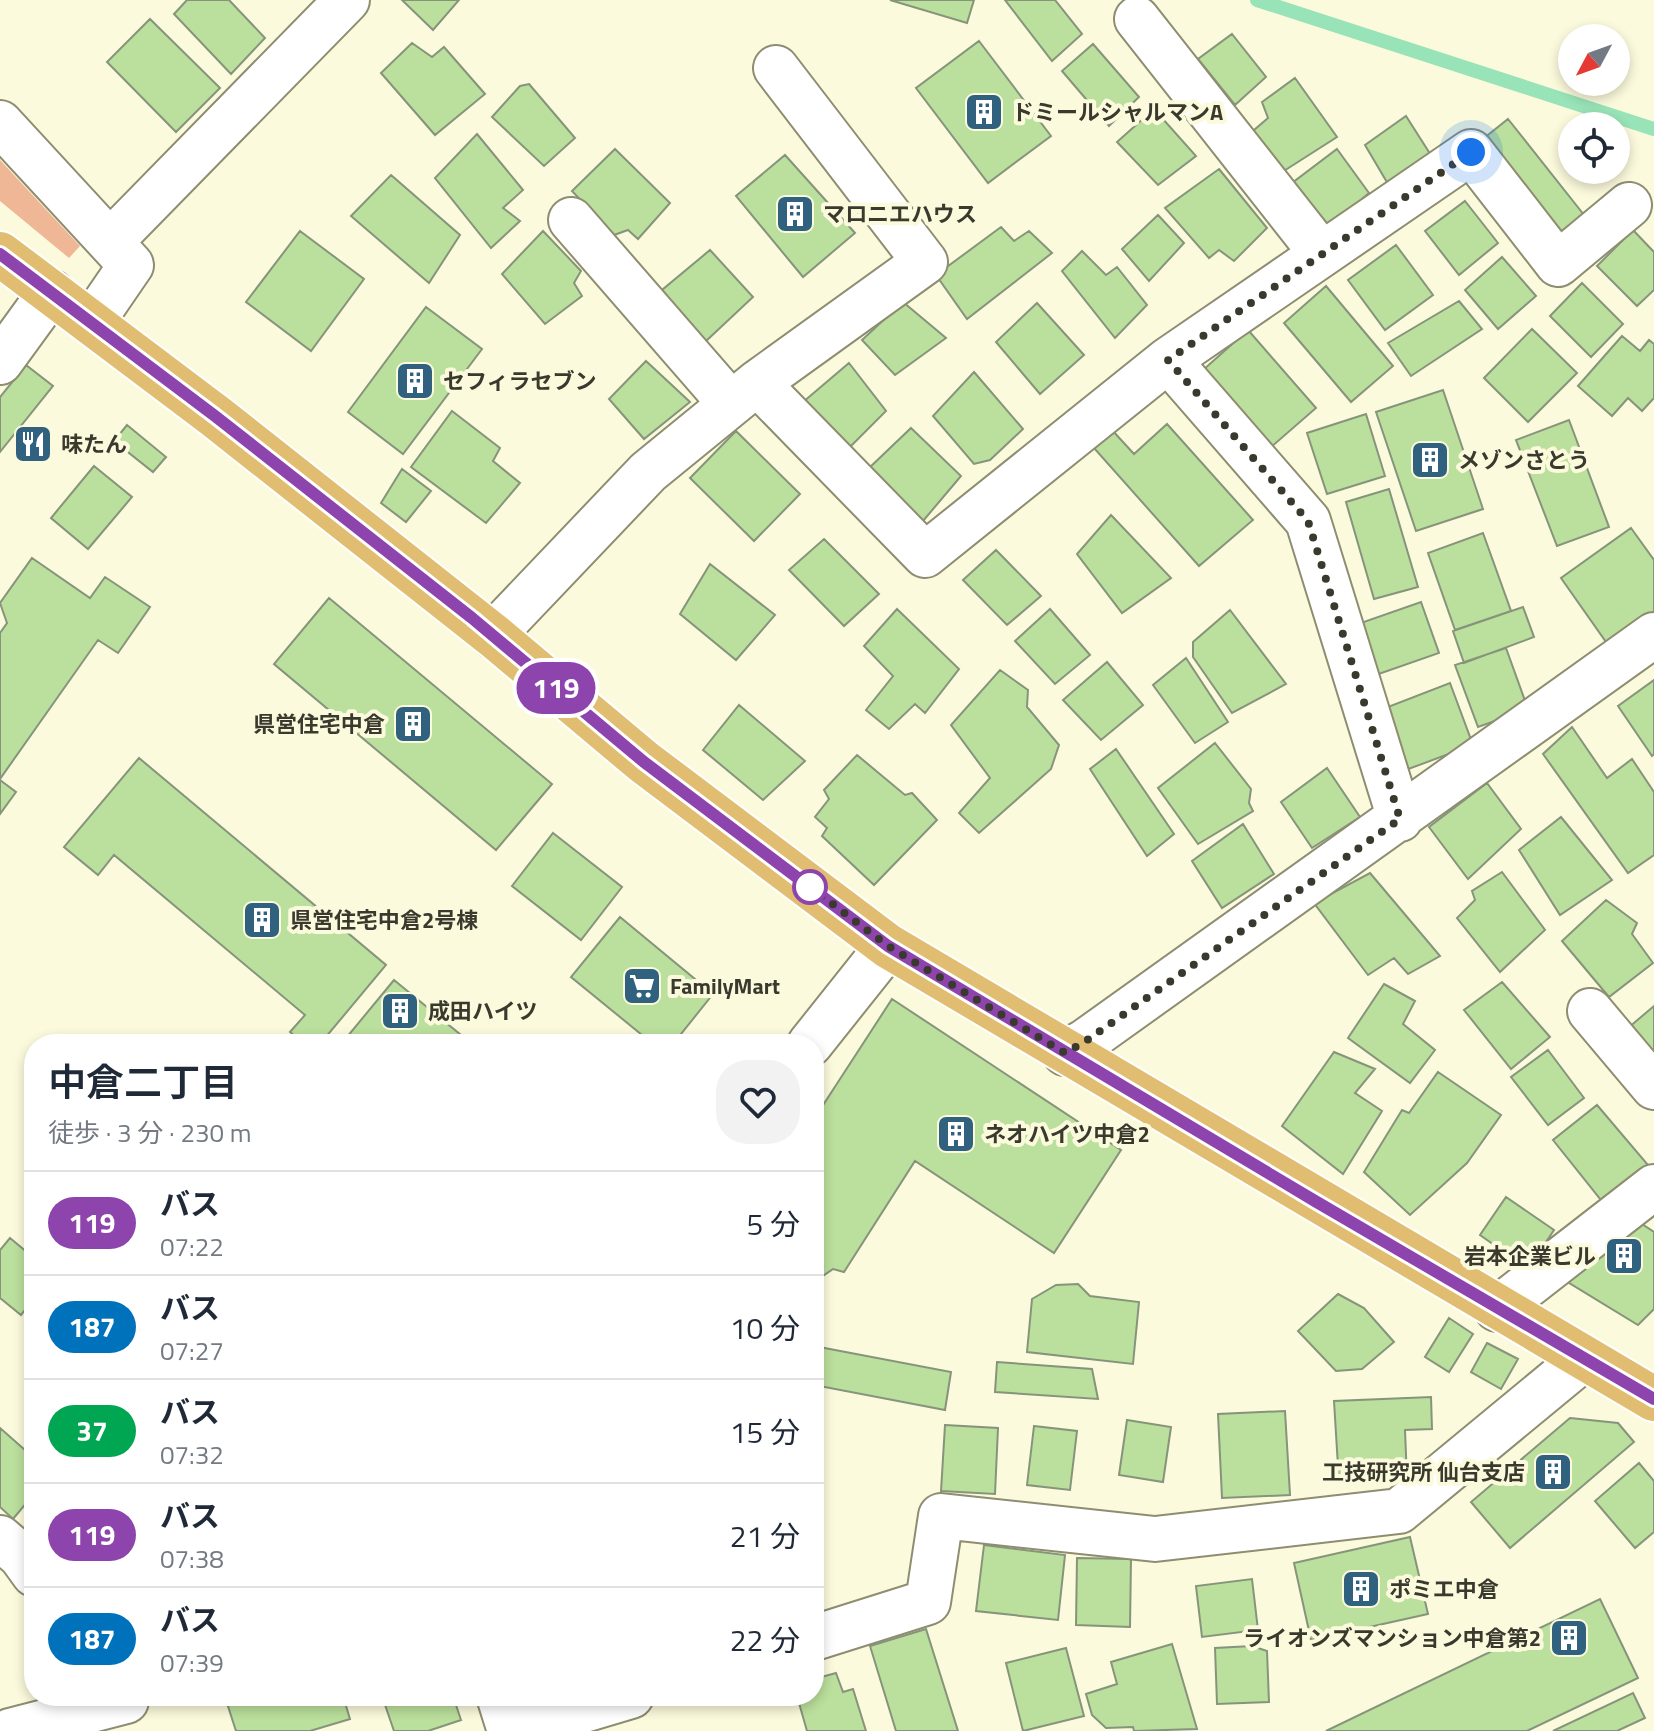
<!DOCTYPE html>
<html lang="ja">
<head>
<meta charset="utf-8">
<style>
	:root { --surface:#fff; --page:#f2f2f3; --text:#1f2937; --muted:#747a83; --line:#e0e1e3 }
	body { margin:0; font-family:"Titillium Web","Noto Sans JP",sans-serif; background:var(--page); color:var(--text); height:100vh; display:flex; flex-direction:column; font-size:30px; white-space:nowrap }
	* { box-sizing:border-box; margin:0 }
	p { font-size:26px; color:var(--muted) }
	.icon { flex:none; width:44px; height:44px; fill:none; stroke:currentColor; stroke-width:2; stroke-linecap:round; stroke-linejoin:round }
	.map { position:relative; flex:1; overflow:hidden }
	.panel { position:absolute; left:24px; top:1034px; width:800px; height:672px; display:flex; flex-direction:column; background:var(--surface); border-radius:32px; box-shadow:0 4px 12px #0003 }
	.panel>* { flex:none }
	.badge { padding:0 16px; border-radius:26px; font-size:28px; line-height:52px }
	.needle { width:52px; rotate:229deg }
	.fabs { position:absolute; left:1558px; top:24px; display:grid; gap:16px }
	.fabs a { display:grid; place-items:center; width:72px; height:72px; border-radius:50%; background:var(--surface); box-shadow:0 4px 12px #0003; font-size:40px }
	.you { position:absolute; width:40px; height:40px; margin:-20px; border:6px solid #fff; border-radius:50%; background:#1a73e8; box-shadow:0 0 0 12px #1a73e833 }
	.map>.badge { position:absolute; translate:-50% -50%; box-shadow:0 0 0 4px #fff }
	.round { display:grid; place-items:center; flex:none; width:84px; height:84px; border-radius:32px; background:var(--page) }
	.overview { display:flex; align-items:center; justify-content:space-between; height:136px; padding:0 24px }
	h1 { font-size:38px; font-weight:600; line-height:60px }
	ul { padding:0; list-style:none }
	li { display:flex; align-items:center; gap:24px; height:104px; padding:0 24px; border-top:2px solid var(--line) }
	li div { flex:1 }
	li b { display:block; font-size:30px }
	li em { font-style:normal }
	li .badge { min-width:88px; font-weight:700; text-align:center }
	.map>svg:first-child { display:block }
</style>
</head>
<body>
<div class="map">
<svg width="1654" height="1731" viewBox="0 0 1654 1731">
	<rect width="100%" height="100%" fill="#fbfadc"/>
	<path fill="#f0b796" d="M0,160L80,246L69,258L0,201Z"/>
	<g fill="none" stroke-linecap="round" stroke-linejoin="round">
		<path stroke="#98e3b7" stroke-width="14" d="M1257,0L1654,129"/>
	</g>
	<path fill="#bbdf9c" stroke="#86947c" stroke-width="2" d="M187,0H229L265,38L231,74L174,14Z
		M402,0H459L433,30Z
		M890,0H974L967,23Z
		M1005,0H1055L1082,34L1052,61Z
		M150,19L220,88L176,132L107,62Z
		M1232,34L1266,77L1235,105L1198,59Z
		M979,41L1051,136L988,183L916,88Z
		M412,43L432,57L444,47L485,94L435,135L381,73Z
		M1093,44L1139,97L1109,126L1062,71Z
		M1295,78L1337,137L1276,176L1264,158L1269,151L1253,131L1268,118L1262,102Z
		M529,84L575,138L544,166L492,117L520,86Z
		M1154,109L1196,156L1158,185L1117,142Z
		M1406,116L1434,160L1391,189L1365,145Z
		M1508,119L1588,220L1557,244L1478,143Z
		M477,134L523,190L503,208L520,221L491,248L435,178Z
		M615,149L670,203L638,239L628,230L614,235L572,191Z
		M1337,149L1369,193L1328,229L1292,183Z
		M785,155L855,233L803,277L736,196Z
		M1219,169L1267,228L1234,261L1219,250L1209,258L1165,208Z
		M391,175L460,235L429,283L351,216Z
		M1465,201L1498,243L1459,275L1425,231Z
		M1158,215L1184,243L1149,281L1122,249Z
		M1001,227L1014,241L1029,231L1052,253L967,319L936,275Z
		M1633,230L1654,252V290L1637,306L1597,266Z
		M300,231L364,279L311,351L246,302Z
		M543,231L581,271L574,283L582,296L545,324L502,274Z
		M1396,245L1433,295L1385,330L1348,280Z
		M710,250L753,297L705,342L662,290Z
		M1082,251L1106,275L1117,267L1147,305L1115,338L1062,271Z
		M1502,257L1536,296L1498,329L1465,290Z
		M1582,283L1623,324L1591,357L1550,316Z
		M1326,286L1393,366L1351,402L1284,323Z
		M1459,301L1482,329L1411,376L1388,343Z
		M903,302L946,338L895,375L862,340Z
		M1037,303L1084,355L1040,394L996,342Z
		M426,307L482,349L403,454L348,412Z
		M1532,329L1577,373L1528,422L1484,378Z
		M1248,330L1316,408L1270,448L1203,370Z
		M1622,336L1640,351L1649,340L1654,344V398L1642,411L1628,398L1612,416L1578,386Z
		M646,361L690,402L644,439L609,399Z
		M849,363L886,411L847,450L803,402Z
		M26,365L53,386L0,452V397Z
		M974,372L1023,429L990,460L974,464L933,416Z
		M1443,390L1483,509L1416,531L1376,412Z
		M452,411L500,448L493,461L520,483L486,523L411,467Z
		M1366,414L1385,476L1327,494L1307,433Z
		M1569,420L1609,527L1557,546L1516,440Z
		M1167,424L1253,520L1199,566L1094,448L1112,430L1134,454Z
		M127,425L166,457L153,472L114,441Z
		M911,428L961,476L923,521L867,470Z
		M736,431L800,494L754,541L690,478Z
		M94,466L132,497L88,549L51,518Z
		M402,469L431,491L406,522L381,503Z
		M1389,489L1418,587L1374,599L1346,502Z
		M1111,515L1171,578L1122,613L1077,554Z
		M1631,528L1654,560V618L1611,649L1561,578Z
		M1483,533L1511,611L1455,630L1428,553Z
		M824,539L879,594L844,626L789,570Z
		M996,550L1041,596L1007,625L963,580Z
		M32,558L90,598L105,577L150,607L118,653L98,640L0,779V633L7,623L0,603Z
		M710,564L775,615L736,660L680,614Z
		M329,598L552,784L496,850L274,664Z
		M1421,602L1439,653L1373,676L1355,625Z
		M1523,607L1534,637L1464,663L1453,631Z
		M897,609L959,669L925,713L915,704L889,729L866,710L893,676L864,646Z
		M1050,609L1090,655L1055,684L1015,641Z
		M1230,610L1286,684L1232,713L1193,657V642Z
		M1506,648L1528,709L1478,727L1455,665Z
		M1186,658L1228,722L1195,743L1153,685Z
		M1107,662L1143,705L1101,740L1063,700Z
		M1000,670L1028,690L1027,707L1059,745L1051,769L979,833L959,813L990,778L951,725Z
		M1654,680V754L1652,756L1618,706Z
		M1450,683L1473,745L1403,771L1380,710Z
		M739,705L805,761L763,800L703,750Z
		M1572,727L1607,778L1632,759L1654,792V855L1628,873L1543,754Z
		M1215,743L1251,789L1249,803L1253,811L1198,844L1158,788Z
		M1116,749L1174,834L1147,856L1090,769Z
		M857,755L905,795L912,793L937,820L874,885L822,836L827,828L815,817L829,799L824,790Z
		M139,758L386,965L320,1044H304L290,1032L305,1015L114,855L98,875L64,847Z
		M1327,768L1360,817L1312,848L1281,802Z
		M0,780L16,792L0,814Z
		M1487,783L1521,829L1468,879L1429,827Z
		M1561,817L1612,880L1560,915L1519,850Z
		M1243,824L1274,874L1222,908L1192,861Z
		M553,833L622,887L581,940L512,886Z
		M1502,872L1545,930L1500,972L1457,918L1475,900L1472,891Z
		M1370,873L1440,956L1408,974L1394,958L1368,975L1314,903Z
		M1606,900L1637,923L1632,934L1653,963L1609,997L1562,941Z
		M620,917L713,994L673,1044H653L571,977Z
		M394,980L472,1044H344L342,1043Z
		M1502,982L1550,1037L1511,1069L1464,1010Z
		M1384,984L1415,1001L1403,1024L1435,1050L1410,1083L1348,1038Z
		M892,999L1121,1150L1054,1253L915,1161L844,1272L833,1269L814,1282V1119Z
		M1654,1006V1058L1628,1028Z
		M1548,1050L1584,1098L1548,1125L1511,1077Z
		M1334,1052L1375,1069L1355,1093L1382,1111L1343,1174L1282,1126Z
		M1438,1072L1501,1115L1467,1163L1410,1215L1364,1172L1402,1110L1409,1113Z
		M1597,1105L1648,1165L1601,1200L1553,1140Z
		M1506,1197L1554,1230L1528,1269L1480,1235Z
		M1636,1220L1654,1232V1309L1638,1325L1566,1281Z
		M10,1238L34,1258V1299L21,1315L0,1298V1250Z
		M1078,1284L1090,1296L1139,1302L1133,1364L1027,1352L1032,1299L1056,1285Z
		M1338,1294L1364,1308L1394,1342L1362,1369L1336,1371L1298,1331Z
		M1449,1318L1473,1334L1449,1372L1425,1357Z
		M1487,1343L1518,1359L1501,1389L1471,1372Z
		M814,1346L951,1372L945,1410L814,1385Z
		M997,1362L1092,1369L1098,1399L995,1392Z
		M1431,1397L1432,1429L1405,1430L1407,1479L1339,1483L1334,1401Z
		M1285,1411L1290,1495L1222,1498L1218,1414Z
		M1570,1418L1618,1423L1634,1442L1510,1548L1471,1502Z
		M1127,1420L1171,1427L1163,1482L1119,1475Z
		M945,1425L998,1428L995,1494L941,1491Z
		M1034,1426L1077,1431L1070,1490L1027,1485Z
		M0,1428L34,1458V1494L13,1519L0,1507Z
		M1639,1463L1654,1481V1532L1635,1548L1595,1501Z
		M1410,1537L1428,1614L1311,1640L1294,1563Z
		M984,1545L1065,1555L1058,1620L976,1611Z
		M1077,1558L1131,1559L1130,1627L1076,1625Z
		M1252,1579L1258,1630L1202,1637L1196,1586Z
		M1600,1599L1638,1678L1527,1731H1326Z
		M926,1629L958,1731H896L870,1646Z
		M1172,1644L1197,1729L1134,1731L1133,1727L1106,1728L1092,1715L1086,1694L1117,1684L1111,1662Z
		M1252,1646L1267,1651L1269,1702L1217,1704L1215,1648Z
		M1066,1648L1084,1716L1023,1731L1006,1663Z
		M836,1673L843,1692L853,1689L866,1731H807L797,1696H814V1679Z
		M1633,1693L1645,1718L1617,1731H1553Z
		M236,1696H343L350,1719L310,1731H236L226,1700Z
		M382,1696H453L461,1720L428,1731H394Z"/>
	<g fill="none" stroke-linecap="round" stroke-linejoin="round">
		<defs>
			<path id="minor" d="M1137,19L1322,254
				M0,123L131,265L92,322
				M571,220L731,404
				M110,242L347,0
				M1168,360L1308,521L1400,819
				M0,362L51,292
				M757,383L925,555L1168,360L1471,152L1558,264L1629,205
				M495,637L508,619L648,472L757,383L925,262L776,68
				M1590,1011L1654,1087
				M810,1044L888,946
				M1065,1053L1086,1041L1654,635
				M1497,1309L1654,1187
				M0,1538L21,1556L34,1574
				M814,1638L928,1602L941,1516L1155,1539L1399,1511L1583,1359
				M499,1696L510,1731
				M10,1731L126,1701
				M513,1731L631,1696"/>
			<path id="major" d="M0,254L215,416L495,637L644,762L888,946L1654,1399"/>
		</defs>
		<use href="#minor" stroke="#8e8d72" stroke-width="48"/>
		<use href="#major" stroke="#fff" stroke-width="48"/>
		<use href="#minor" stroke="#fff" stroke-width="44"/>
		<use href="#major" stroke="#e0bd71" stroke-width="44"/>
	</g>
	<g fill="none" stroke-linecap="round" stroke-linejoin="round">
		<defs>
			<path id="line" d="M0,254L215,416L472,618L644,762L888,946L1315,1201L1654,1399"/>
		</defs>
		<use href="#line" stroke="#fff" stroke-width="18"/>
		<use href="#line" stroke="#8e44ad" stroke-width="12"/>
		<path stroke="#3a392e" stroke-width="8" stroke-dasharray="0 14.4" d="M810,887L888,946L1065,1053L1086,1041L1400,819L1308,521L1168,360L1471,152"/>
	</g>
	<defs>
		<symbol id="building-square" viewBox="-11 -11 22 22"><rect x="-9" y="-9" width="18" height="18" rx="4" fill="#30627f" stroke="#fbfadc"/><path d="M-4-6H4V6H1V3H-1V6H-4ZM-2.5-4.3h1.7v1.8h-1.7ZM.8-4.3h1.7v1.8H.8ZM-2.5-1h1.7V.8h-1.7ZM.8-1h1.7V.8H.8Z" fill="#fff"/></symbol>
		<symbol id="restaurant-square" viewBox="-11 -11 22 22"><rect x="-9" y="-9" width="18" height="18" rx="4" fill="#30627f" stroke="#fbfadc"/><path d="M-5-6h1v4h1v-4h1v4h1v-4h1v5L-1.5 .5V6h-2V.5L-5-1ZM5-6V6H3V1.5H1.5Q1.5-4 5-6Z" fill="#fff"/></symbol>
		<symbol id="supermarket-square" viewBox="-11 -11 22 22"><rect x="-9" y="-9" width="18" height="18" rx="4" fill="#30627f" stroke="#fbfadc"/><path d="M-6-5.5h2.5l.6 2H6L4.5 2H-2.5L-4.4-4H-6ZM-1.5 3.2a1.3 1.3 0 1 0 .1 0ZM3 3.2a1.3 1.3 0 1 0 .1 0Z" fill="#fff"/></symbol>
	</defs>
	<g fill-rule="evenodd">
		<use href="#building-square" x="962" y="90" width="44" height="44"/>
		<use href="#building-square" x="773" y="192" width="44" height="44"/>
		<use href="#building-square" x="393" y="359" width="44" height="44"/>
		<use href="#restaurant-square" x="11" y="422" width="44" height="44"/>
		<use href="#building-square" x="1408" y="438" width="44" height="44"/>
		<use href="#building-square" x="391" y="702" width="44" height="44"/>
		<use href="#building-square" x="240" y="898" width="44" height="44"/>
		<use href="#supermarket-square" x="620" y="964" width="44" height="44"/>
		<use href="#building-square" x="378" y="989" width="44" height="44"/>
		<use href="#building-square" x="934" y="1112" width="44" height="44"/>
		<use href="#building-square" x="1602" y="1234" width="44" height="44"/>
		<use href="#building-square" x="1531" y="1450" width="44" height="44"/>
		<use href="#building-square" x="1339" y="1567" width="44" height="44"/>
		<use href="#building-square" x="1547" y="1616" width="44" height="44"/>
	</g>
	<circle fill="#fff" stroke="#8e44ad" stroke-width="4" cx="810" cy="887" r="16"/>
	<g text-anchor="middle" dominant-baseline="central" stroke-width="8" stroke-linejoin="round" paint-order="stroke">
		<g font-size="22" font-weight="bold" fill="#3a392e" stroke="#fbfadc" text-anchor="start">
			<text x="1012" y="112">ドミールシャルマンA</text>
			<text x="823" y="214">マロニエハウス</text>
			<text x="443" y="381">セフィラセブン</text>
			<text x="61" y="444">味たん</text>
			<text x="1458" y="460">メゾンさとう</text>
			<text x="385" y="724" text-anchor="end">県営住宅中倉</text>
			<text x="290" y="920">県営住宅中倉2号棟</text>
			<text x="670" y="986">FamilyMart</text>
			<text x="428" y="1011">成田ハイツ</text>
			<text x="984" y="1134">ネオハイツ中倉2</text>
			<text x="1596" y="1256" text-anchor="end">岩本企業ビル</text>
			<text x="1525" y="1472" text-anchor="end">工技研究所 仙台支店</text>
			<text x="1389" y="1589">ポミエ中倉</text>
			<text x="1541" y="1638" text-anchor="end">ライオンズマンション中倉第2</text>
		</g>
	</g>
</svg>
<div class="fabs">
<a><svg class="needle" viewBox="-14 -14 28 28"><path d="M0-13l5 13h-10z" fill="#e53935"/><path d="M0 13l5-13h-10z" fill="#747a83"/></svg></a>
<a><svg class="icon" aria-label="locate" viewBox="0 0 24 24"><circle cx="12" cy="12" r="6"/><path d="M12 2v4M12 18v4M2 12h4M18 12h4"/></svg></a>
</div>
<div class="you" style="left:1471px;top:152px"></div>
<b class="badge" style="left:556px;top:688px;background:#8e44ad;color:#fff">119</b>
<section class="panel">
<div class="overview"><div><h1>中倉二丁目</h1><p>徒歩 · 3 分 · 230 m</p></div><a class="round"><svg class="icon" aria-label="heart" viewBox="0 0 24 24"><path d="M12 20l-8-8c-3-5 5-10 8-4 3-6 11-1 8 4z"/></svg></a></div>
<ul>
<li><span class="badge" style="background:#8e44ad;color:#fff">119</span><div><b>バス</b><p>07:22</p></div><em>5 分</em></li>
<li><span class="badge" style="background:#0072bc;color:#fff">187</span><div><b>バス</b><p>07:27</p></div><em>10 分</em></li>
<li><span class="badge" style="background:#00a651;color:#fff">37</span><div><b>バス</b><p>07:32</p></div><em>15 分</em></li>
<li><span class="badge" style="background:#8e44ad;color:#fff">119</span><div><b>バス</b><p>07:38</p></div><em>21 分</em></li>
<li><span class="badge" style="background:#0072bc;color:#fff">187</span><div><b>バス</b><p>07:39</p></div><em>22 分</em></li>
</ul>
</section>
</div>
</body>
</html>
